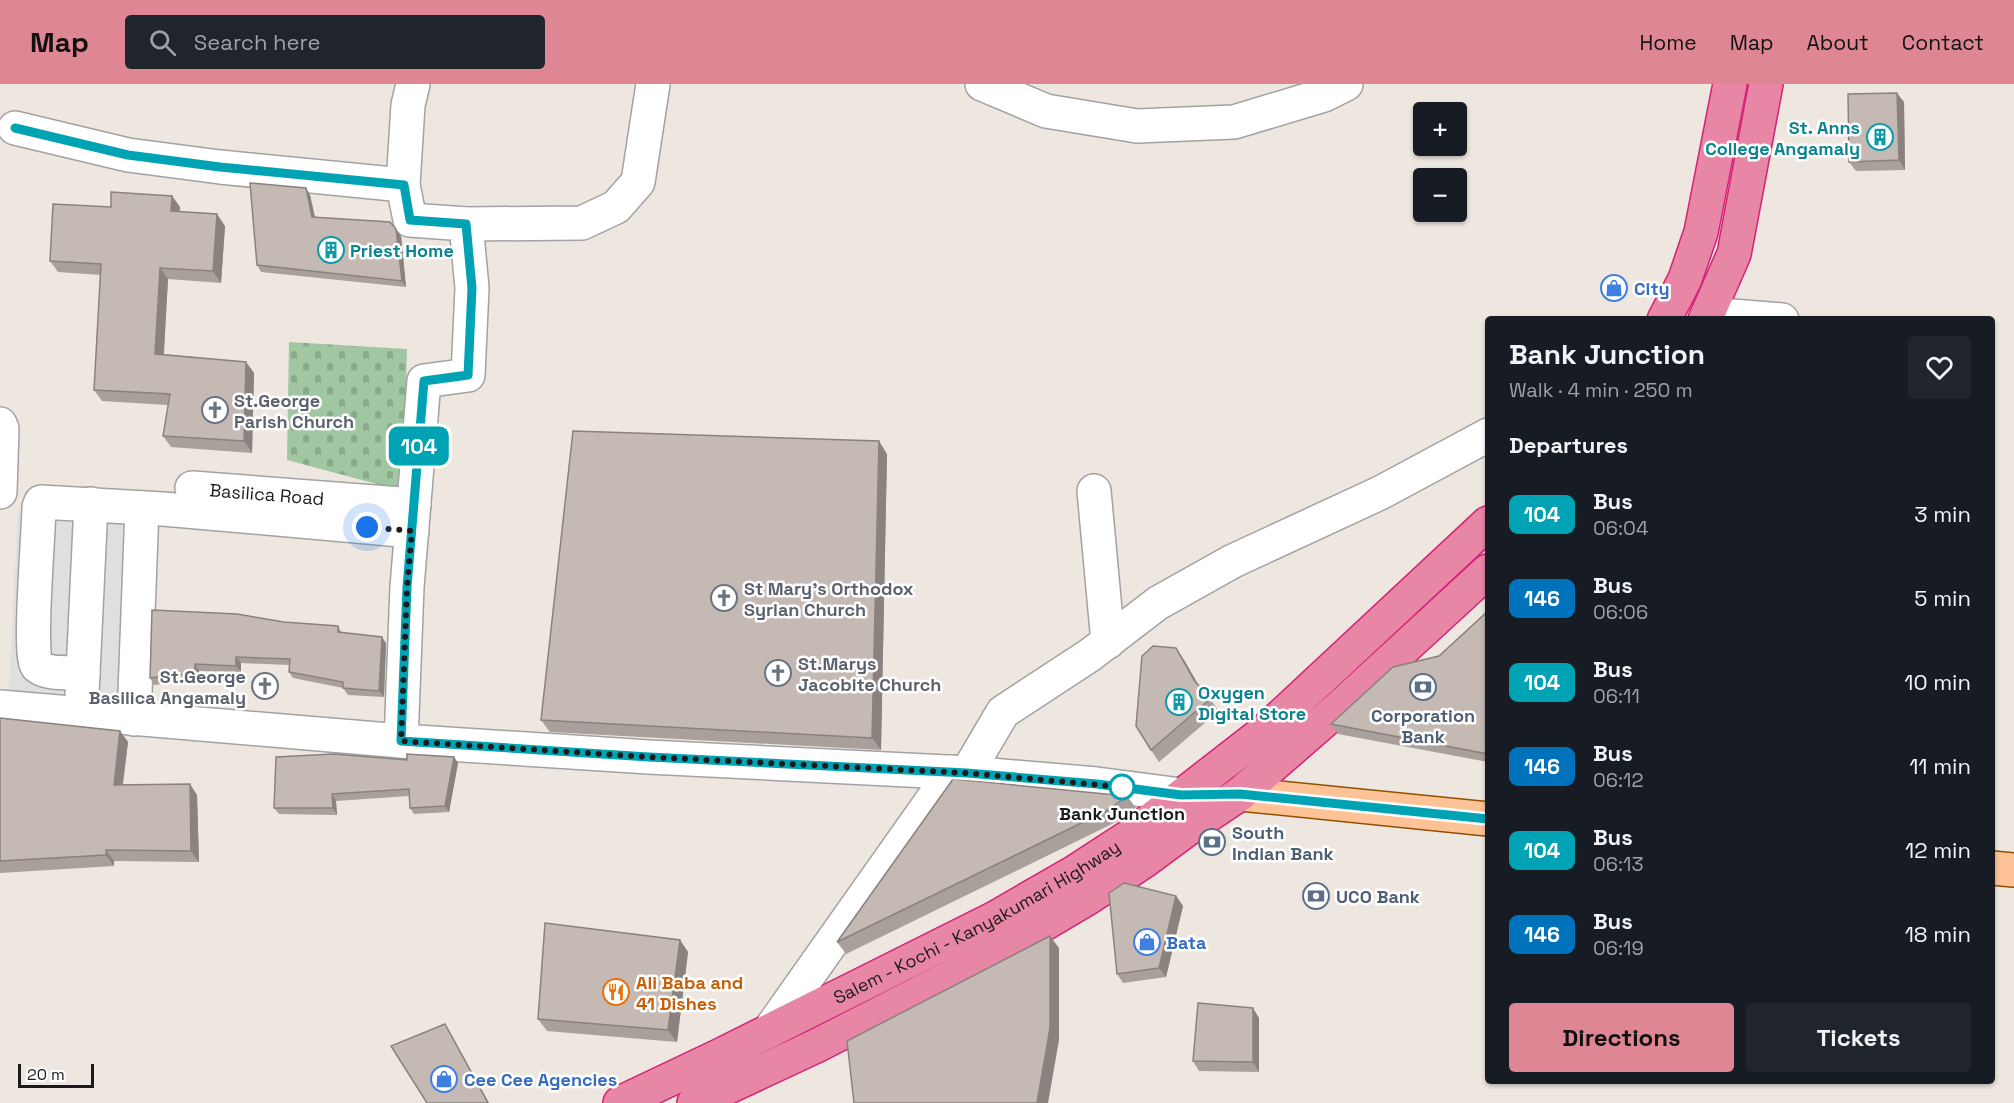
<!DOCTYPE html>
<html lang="en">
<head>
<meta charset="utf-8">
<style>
	:root { --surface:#171b24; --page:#20242c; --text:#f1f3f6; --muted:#9ea1a6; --accent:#de8693 }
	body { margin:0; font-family:"Space Grotesk",sans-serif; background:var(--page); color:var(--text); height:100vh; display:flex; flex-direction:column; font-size:22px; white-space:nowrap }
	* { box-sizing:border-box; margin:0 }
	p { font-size:20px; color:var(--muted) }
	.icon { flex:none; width:33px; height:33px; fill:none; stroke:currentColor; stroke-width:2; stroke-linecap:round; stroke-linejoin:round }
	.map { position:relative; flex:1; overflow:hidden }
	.sheet { position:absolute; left:1485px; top:232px; width:510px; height:768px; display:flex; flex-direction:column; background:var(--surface); border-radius:6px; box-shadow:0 2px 4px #0004 }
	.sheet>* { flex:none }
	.badge { padding:0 12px; border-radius:9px; font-size:21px; line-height:39px }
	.controls { position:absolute; left:1413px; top:18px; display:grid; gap:12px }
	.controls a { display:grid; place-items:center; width:54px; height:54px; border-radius:6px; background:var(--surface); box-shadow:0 2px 4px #0004; font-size:30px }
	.scale { position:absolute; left:18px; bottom:15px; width:76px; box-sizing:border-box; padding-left:6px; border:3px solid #1b1b1b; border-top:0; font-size:16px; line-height:21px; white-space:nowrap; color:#1b1b1b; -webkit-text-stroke:4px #fff; paint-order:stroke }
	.you { position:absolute; width:30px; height:30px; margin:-15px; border:4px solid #fff; border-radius:50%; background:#1a73e8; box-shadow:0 0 0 9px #1a73e833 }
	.map>.badge { position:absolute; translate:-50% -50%; box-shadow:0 0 0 3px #fff }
	h2 { padding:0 24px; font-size:22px; line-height:54px }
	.round { display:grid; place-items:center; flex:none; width:63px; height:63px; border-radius:6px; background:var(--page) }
	.headline { display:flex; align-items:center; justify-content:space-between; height:102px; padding:0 24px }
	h1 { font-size:28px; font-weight:600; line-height:45px }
	.cta { display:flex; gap:12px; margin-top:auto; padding:12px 24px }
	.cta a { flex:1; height:69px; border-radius:6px; background:var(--accent); color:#111; font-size:24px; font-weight:600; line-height:69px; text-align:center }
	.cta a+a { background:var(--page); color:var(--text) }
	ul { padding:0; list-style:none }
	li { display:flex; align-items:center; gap:18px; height:84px; padding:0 24px }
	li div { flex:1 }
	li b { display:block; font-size:22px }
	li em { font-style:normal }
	li .badge { min-width:66px; font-weight:700; text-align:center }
	header { display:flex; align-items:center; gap:36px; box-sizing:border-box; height:84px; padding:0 30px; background:var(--accent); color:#111 }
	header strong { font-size:28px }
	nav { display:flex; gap:33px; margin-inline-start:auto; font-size:21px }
	.search { width:420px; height:54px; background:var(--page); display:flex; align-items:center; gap:15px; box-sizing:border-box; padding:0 21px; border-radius:6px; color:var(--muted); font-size:22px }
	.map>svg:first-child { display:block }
</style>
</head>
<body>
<header>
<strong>Map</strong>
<div class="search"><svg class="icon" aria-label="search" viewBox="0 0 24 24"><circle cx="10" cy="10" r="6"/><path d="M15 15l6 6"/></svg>Search here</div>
<nav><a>Home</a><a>Map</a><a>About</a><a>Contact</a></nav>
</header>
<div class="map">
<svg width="2014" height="1019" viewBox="0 0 2014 1019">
	<defs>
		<pattern id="cemetery-stones" width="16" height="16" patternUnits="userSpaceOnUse" patternTransform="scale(1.5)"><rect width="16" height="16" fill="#a1c6a2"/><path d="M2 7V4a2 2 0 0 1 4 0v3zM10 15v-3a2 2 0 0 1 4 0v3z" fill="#8aaa8b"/></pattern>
	</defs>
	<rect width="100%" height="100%" fill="#ede7e0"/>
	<path fill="url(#cemetery-stones)" d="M289,258L407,265L403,407L287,376Z"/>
	<path fill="#dfdfdf" d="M18,426L145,435L137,622L112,620L108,609L69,608L64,619L17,617L9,606Z"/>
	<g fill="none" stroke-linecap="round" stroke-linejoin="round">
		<defs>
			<g id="minor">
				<path d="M982,0L1046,27L1137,42L1234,38L1324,11L1346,0"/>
				<path d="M15,44L128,71L220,83L403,101L408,21L413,0"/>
				<path d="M466,140L582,139L616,123L638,98L653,0"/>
				<path d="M1708,230L1782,236"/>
				<path d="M0,340L2,345L0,408"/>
				<path id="s1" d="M192,404L414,421"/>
				<path d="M1094,407L1108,558"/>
				<path d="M83,589C69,588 47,591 37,582C28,573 39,445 39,423L41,418L163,425L412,447"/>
				<path d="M82,610L91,420"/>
				<path d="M0,623L401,657L649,673L967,689L1097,700L1181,711H1204"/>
				<path d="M134,635L142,424"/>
				<path d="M401,657L407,503L424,297L468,291L472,204L466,140L410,136L403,101"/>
				<path d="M967,689L1003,628L1090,571L1158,519L1233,477L1380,409L1488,351"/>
				<path d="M769,947L952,688"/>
			</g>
			<path id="major" d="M1240,710L1488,735
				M1992,784L2014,786"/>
			<g id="highway">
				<path d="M1664,236L1685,195L1701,148L1730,0"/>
				<path d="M1705,236L1734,170L1766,0"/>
				<path id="s2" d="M620,1019L719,972L995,834L1073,789L1130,752L1265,647L1488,439"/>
				<path d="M694,1019L816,962L978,879L1088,814L1143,778L1189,744L1240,710L1339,624L1488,487"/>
			</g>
		</defs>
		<use href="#minor" stroke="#a2a2a2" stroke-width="36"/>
		<use href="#major" stroke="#924f00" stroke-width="36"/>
		<use href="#highway" stroke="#d72178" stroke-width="36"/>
		<use href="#minor" stroke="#fff" stroke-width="33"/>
		<use href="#major" stroke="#fdc396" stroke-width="33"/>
		<use href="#highway" stroke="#e786a5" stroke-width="33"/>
	</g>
	<path fill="#a99f9b" d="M1904,18L1905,86L1856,87L1849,78Z
		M306,104L310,111L315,133L396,145L401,152L406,203L261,188L257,181Z
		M172,112L180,123L179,128L225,142L221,199L168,195L164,270L246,278L254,289L252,369L171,363L163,352L168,321L102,317L94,306L101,191L58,188L50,177L111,123Z
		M887,370L881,666L550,648L541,636Z
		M1488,527V678L1338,650L1331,640L1439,572Z
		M284,538L338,542L342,549L386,559L384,613L348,611L343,604L293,594L289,588V581L241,579V588L199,587L200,595L154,601L150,594Z
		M1176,564L1184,576L1199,602L1210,615L1219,627L1159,678L1151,666Z
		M0,634L120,647L128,658L123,701L197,711L199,778L114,777V782L0,789Z
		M454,673L458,679L449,728L414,730L410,724L409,712L336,717L337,731L279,730L274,724L407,676Z
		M1127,712L1136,724L1116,738L846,870L837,858Z
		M1176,812L1183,822L1166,893L1123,899L1117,890Z
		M680,856L688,868L677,958L547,947L538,935Z
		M1259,934V988L1199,987L1193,977Z"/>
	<path fill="#8a827e" d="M1897,9L1904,18L1905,86L1899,76Z
		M306,104L310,111L316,139L312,133Z
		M172,112L180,123L179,139L171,127Z
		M217,130L225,142L221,199L213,187Z
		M396,145L401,152L406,203L402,197Z
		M160,184L168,195L163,281L155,270Z
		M246,278L254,289L252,369L244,357Z
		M879,357L887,370L881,666L872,654Z
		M382,553L386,559L384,613L379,607Z
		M1176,564L1184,576L1203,609L1194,596Z
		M236,573L241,579V588L236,582Z
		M195,580L199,587L200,595L195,589Z
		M120,647L128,658L121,712L114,701Z
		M454,673L458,679L449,728L445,722Z
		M190,700L197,711L199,778L191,767Z
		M332,710L336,717L337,731L333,724Z
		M106,766L114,777V782L106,771Z
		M1176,812L1183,822L1166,893L1159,884Z
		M1050,852L1059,864V956L1048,1019H1037Z
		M680,856L688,868L677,958L668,946Z
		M1253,924L1259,934V988L1253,978Z
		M445,940L451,950L489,1019H488Z"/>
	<path fill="#c5b9b4" stroke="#8a827e" stroke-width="1.5" d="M1897,9L1899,76L1849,78L1848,10Z
		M250,99L306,104L312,133L390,138L396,145L402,197L257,181Z
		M111,108L172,112L171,127L217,130L213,187L160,184L155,270L246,278L244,357L163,352L170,310L94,306L101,180L50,177L53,120L111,123Z
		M573,347L879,357L872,654L541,636Z
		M152,526L237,530L284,538L338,542V548L382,553L379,607L343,604V598L289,588L290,575L236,573V582L195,580V589L150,594Z
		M1488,527V670L1331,640L1393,583L1439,572Z
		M1153,562L1176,564L1194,596L1210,615L1151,666L1136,642L1142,572Z
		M0,634L120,647L114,701L190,700L191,767L106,766V771L0,777Z
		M334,670L407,676V670L454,673L445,722L410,724L409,705L332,710L333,724H274L276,673Z
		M953,695L1127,712L1108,726L837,858Z
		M1124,799L1176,812L1159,884L1117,890L1109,809Z
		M545,839L680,856L668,946L538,935Z
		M1050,852V944L1037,1019H854L847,957Z
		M1198,919L1253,924V978L1193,977Z
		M445,940L488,1019H427L391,962Z"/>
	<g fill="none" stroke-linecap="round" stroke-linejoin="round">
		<defs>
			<path id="line" d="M15,44L128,71L220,83L404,101L410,136L466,140L472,204L468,291L424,297L407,503L401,657L649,673L967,689L1097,700L1181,711L1240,710L1488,735"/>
		</defs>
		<use href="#line" stroke="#fff" stroke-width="14"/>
		<use href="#line" stroke="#00a3b4" stroke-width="9"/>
		<path stroke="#1b1b1b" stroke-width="6" stroke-dasharray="0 10.8" d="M367,443L412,447L407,503L401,657L649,673L967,689L1122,703"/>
	</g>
	<defs>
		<symbol id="building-ring" viewBox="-11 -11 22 22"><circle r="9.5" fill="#fff" stroke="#0f9aa8" stroke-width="1.5"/><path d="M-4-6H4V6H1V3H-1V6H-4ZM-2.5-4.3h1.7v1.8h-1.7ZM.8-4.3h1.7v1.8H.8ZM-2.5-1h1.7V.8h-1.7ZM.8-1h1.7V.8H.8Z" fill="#0f9aa8"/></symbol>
		<symbol id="shop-ring" viewBox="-11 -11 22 22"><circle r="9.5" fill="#fff" stroke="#3f7fe0" stroke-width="1.5"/><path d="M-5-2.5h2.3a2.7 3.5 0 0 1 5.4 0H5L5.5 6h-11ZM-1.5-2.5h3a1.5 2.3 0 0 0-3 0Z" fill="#3f7fe0"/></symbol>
		<symbol id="church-ring" viewBox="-11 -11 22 22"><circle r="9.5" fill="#fff" stroke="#6b7280" stroke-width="1.5"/><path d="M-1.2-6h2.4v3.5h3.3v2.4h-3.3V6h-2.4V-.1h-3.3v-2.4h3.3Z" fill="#6b7280"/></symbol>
		<symbol id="bank-ring" viewBox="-11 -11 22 22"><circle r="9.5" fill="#fff" stroke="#5c6f8a" stroke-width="1.5"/><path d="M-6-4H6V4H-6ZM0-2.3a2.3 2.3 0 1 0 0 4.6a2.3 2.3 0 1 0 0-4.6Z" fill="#5c6f8a"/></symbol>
		<symbol id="restaurant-ring" viewBox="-11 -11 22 22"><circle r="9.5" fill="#fff" stroke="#e8710a" stroke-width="1.5"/><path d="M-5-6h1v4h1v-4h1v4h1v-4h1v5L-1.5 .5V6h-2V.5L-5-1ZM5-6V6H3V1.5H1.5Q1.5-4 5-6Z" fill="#e8710a"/></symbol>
	</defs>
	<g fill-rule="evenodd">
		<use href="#building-ring" x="1865" y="38" width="30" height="30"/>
		<use href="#building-ring" x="316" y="151" width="30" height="30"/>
		<use href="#shop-ring" x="1599" y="189" width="30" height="30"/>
		<use href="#church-ring" x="200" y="311" width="30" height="30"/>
		<use href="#church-ring" x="709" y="499" width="30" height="30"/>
		<use href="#church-ring" x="763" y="574" width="30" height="30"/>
		<use href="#church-ring" x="250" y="587" width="30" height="30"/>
		<use href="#bank-ring" x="1408" y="588" width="30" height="30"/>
		<use href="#building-ring" x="1164" y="603" width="30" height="30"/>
		<use href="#bank-ring" x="1197" y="743" width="30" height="30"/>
		<use href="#bank-ring" x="1301" y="797" width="30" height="30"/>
		<use href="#shop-ring" x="1132" y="843" width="30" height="30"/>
		<use href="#restaurant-ring" x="601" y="893" width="30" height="30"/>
		<use href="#shop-ring" x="429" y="980" width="30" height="30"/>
	</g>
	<circle fill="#fff" stroke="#00a3b4" stroke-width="3" cx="1122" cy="703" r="12"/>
	<g text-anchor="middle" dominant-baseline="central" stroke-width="5" stroke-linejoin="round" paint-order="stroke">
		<g font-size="18" font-weight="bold" fill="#0d838f" stroke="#fff" text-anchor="start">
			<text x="1860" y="43" text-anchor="end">St. Anns<tspan x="1860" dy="21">College Angamaly</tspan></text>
			<text x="350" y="166">Priest Home</text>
			<text x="1198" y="608">Oxygen<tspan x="1198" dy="21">Digital Store</tspan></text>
		</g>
		<g font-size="18" font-weight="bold" fill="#366cbe" stroke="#fff" text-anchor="start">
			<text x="1634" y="204">City</text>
			<text x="1166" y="858">Bata</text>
			<text x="464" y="995">Cee Cee Agencies</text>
		</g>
		<g font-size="18" font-weight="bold" fill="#5b616d" stroke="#fff" text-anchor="start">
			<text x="234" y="316">St.George<tspan x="234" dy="21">Parish Church</tspan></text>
			<text x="744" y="504">St Mary's Orthodox<tspan x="744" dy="21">Syrian Church</tspan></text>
			<text x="798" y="579">St.Marys<tspan x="798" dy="21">Jacobite Church</tspan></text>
			<text x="246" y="592" text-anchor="end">St.George<tspan x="246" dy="21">Basilica Angamaly</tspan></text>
		</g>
		<g font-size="18" fill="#1b1b1b" stroke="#fff">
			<text stroke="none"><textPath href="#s1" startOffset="75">Basilica Road</textPath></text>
			<text stroke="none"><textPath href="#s2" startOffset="400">Salem - Kochi - Kanyakumari Highway</textPath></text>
		</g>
		<g font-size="18" font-weight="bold" fill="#4e5e75" stroke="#fff" text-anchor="start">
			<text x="1423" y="631" text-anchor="middle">Corporation<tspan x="1423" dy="21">Bank</tspan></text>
			<text x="1232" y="748">South<tspan x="1232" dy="21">Indian Bank</tspan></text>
			<text x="1336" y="812">UCO Bank</text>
		</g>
		<g font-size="18" font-weight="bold" fill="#1b1b1b" stroke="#fff">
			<text x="1122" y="729">Bank Junction</text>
		</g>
		<g font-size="18" font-weight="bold" fill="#c56008" stroke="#fff" text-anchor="start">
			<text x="636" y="898">Ali Baba and<tspan x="636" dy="21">41 Dishes</tspan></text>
		</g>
	</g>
</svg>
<div class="controls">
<a>+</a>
<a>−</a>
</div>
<div class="scale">20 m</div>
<div class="you" style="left:367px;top:443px"></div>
<b class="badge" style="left:419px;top:362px;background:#00a3b4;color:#fff">104</b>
<section class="sheet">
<div class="headline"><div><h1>Bank Junction</h1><p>Walk · 4 min · 250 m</p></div><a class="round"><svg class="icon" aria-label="heart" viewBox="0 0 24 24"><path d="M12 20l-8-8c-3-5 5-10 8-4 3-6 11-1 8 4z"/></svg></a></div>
<h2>Departures</h2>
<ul>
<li><span class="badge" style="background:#00a3b4;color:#fff">104</span><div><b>Bus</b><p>06:04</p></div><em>3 min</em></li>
<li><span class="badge" style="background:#0072bc;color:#fff">146</span><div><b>Bus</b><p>06:06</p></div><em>5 min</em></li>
<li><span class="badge" style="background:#00a3b4;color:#fff">104</span><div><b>Bus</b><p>06:11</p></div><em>10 min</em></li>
<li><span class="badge" style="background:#0072bc;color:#fff">146</span><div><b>Bus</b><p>06:12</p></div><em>11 min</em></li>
<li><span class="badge" style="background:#00a3b4;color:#fff">104</span><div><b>Bus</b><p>06:13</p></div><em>12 min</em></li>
<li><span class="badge" style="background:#0072bc;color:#fff">146</span><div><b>Bus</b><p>06:19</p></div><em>18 min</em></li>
</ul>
<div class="cta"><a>Directions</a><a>Tickets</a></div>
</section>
</div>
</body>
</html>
